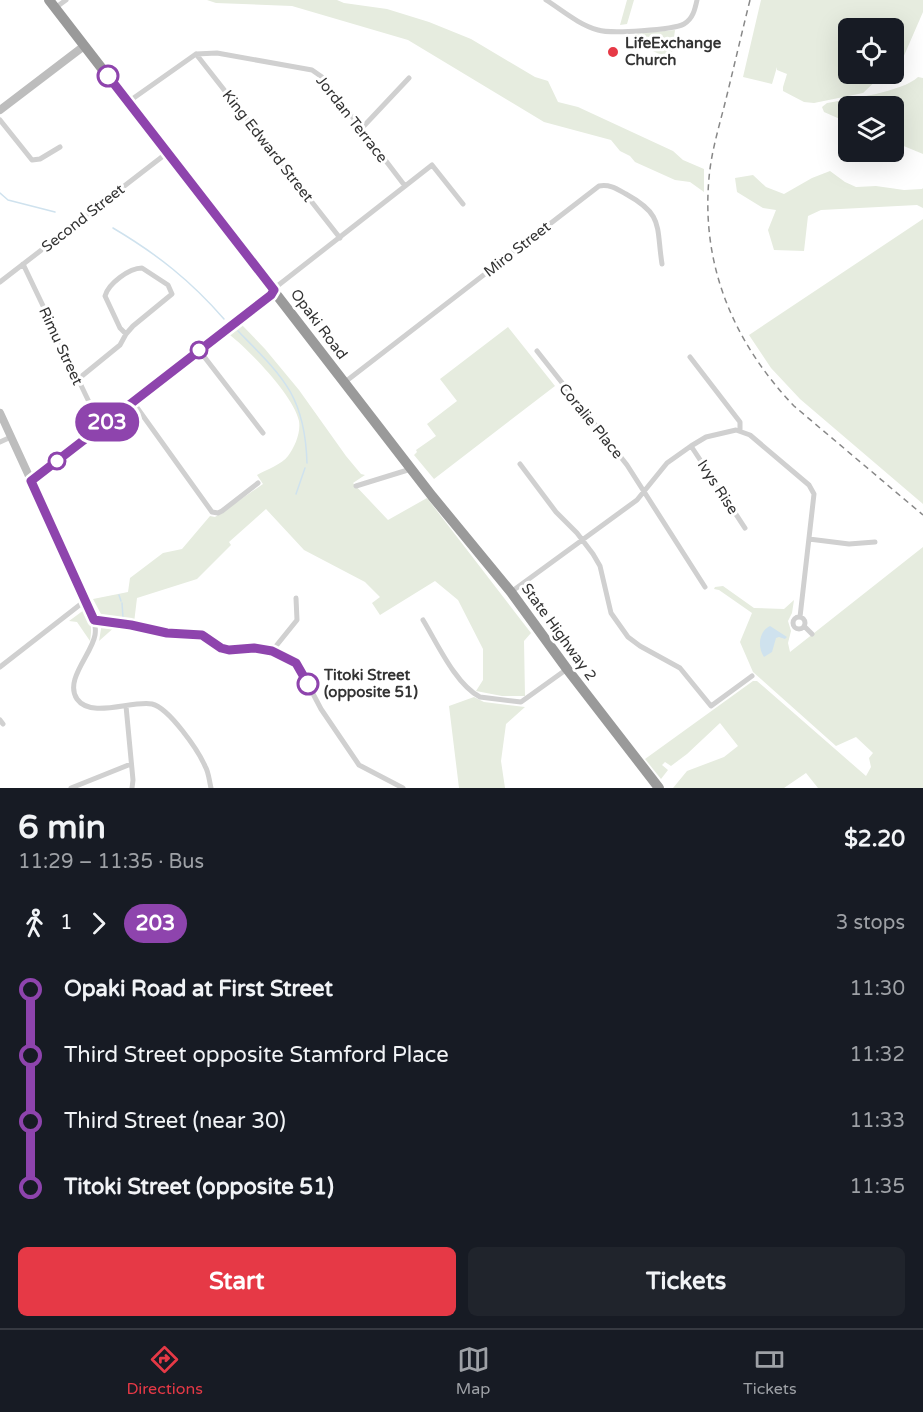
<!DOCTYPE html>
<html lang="en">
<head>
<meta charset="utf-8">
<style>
	:root { --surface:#171b24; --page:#20242c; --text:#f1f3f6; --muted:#9ea1a6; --line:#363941; --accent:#e63946 }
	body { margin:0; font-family:"Varela Round",sans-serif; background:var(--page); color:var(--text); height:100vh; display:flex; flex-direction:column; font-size:22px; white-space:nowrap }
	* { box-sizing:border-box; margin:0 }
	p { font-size:20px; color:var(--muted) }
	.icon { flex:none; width:33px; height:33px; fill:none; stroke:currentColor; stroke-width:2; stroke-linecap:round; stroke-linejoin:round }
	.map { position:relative; height:788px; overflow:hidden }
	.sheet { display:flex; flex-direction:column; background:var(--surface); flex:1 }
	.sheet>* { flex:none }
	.badge { padding:0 12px; border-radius:20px; font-size:21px; line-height:39px }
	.tools { position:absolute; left:838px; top:18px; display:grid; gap:12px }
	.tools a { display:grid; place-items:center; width:66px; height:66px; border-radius:9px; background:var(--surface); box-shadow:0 6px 24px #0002; font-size:30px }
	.map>.badge { position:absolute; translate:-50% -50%; box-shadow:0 0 0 3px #fff }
	.legs { display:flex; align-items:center; gap:9px; height:66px; padding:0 18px; font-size:20px }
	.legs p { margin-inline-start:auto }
	.overview { display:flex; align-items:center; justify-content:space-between; height:102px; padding:0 18px }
	h1 { font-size:33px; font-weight:800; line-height:45px }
	.cta { display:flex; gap:12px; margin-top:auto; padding:12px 18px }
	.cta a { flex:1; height:69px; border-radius:9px; background:var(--accent); color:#fff; font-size:24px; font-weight:800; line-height:69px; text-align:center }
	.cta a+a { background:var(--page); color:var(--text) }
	ul { padding:0 18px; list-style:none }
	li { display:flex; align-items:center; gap:21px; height:66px; font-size:22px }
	li i { display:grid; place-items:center; width:9px; height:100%; margin:0 8px; background:currentColor }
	li i::after { content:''; width:15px; height:15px; margin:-8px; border:4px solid; border-radius:50%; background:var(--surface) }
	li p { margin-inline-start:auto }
	li:first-child i { background:linear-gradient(#0000 50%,currentColor 0) }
	li:last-child i { background:linear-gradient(currentColor 50%,#0000 0) }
	.menu { display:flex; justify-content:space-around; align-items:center; height:84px; border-top:2px solid var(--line); background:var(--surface); font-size:16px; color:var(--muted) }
	.menu a { display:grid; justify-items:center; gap:3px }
	.menu .on { color:var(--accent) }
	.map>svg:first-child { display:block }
</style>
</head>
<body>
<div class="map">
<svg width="923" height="788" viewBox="0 0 923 788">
	<rect width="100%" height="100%" fill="#fff"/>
	<path fill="#e6ecdf" d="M207,0H337L344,3L387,9L429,22L471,39L535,77L548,81L558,102L578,107L673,151L683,160L704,169V192L690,182L675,180L635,162L630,156L620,151L611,140L544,122L408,40L292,6L216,3Z
		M627,0H634L627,24L620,25Z
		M761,0H923V12L903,58L896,55L894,62V28H849V74H883L863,93L814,103L804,102L783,91V87L787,74L777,70V67L772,84L743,77Z
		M675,30L671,60L645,47L634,34Z
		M918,77L923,78V154L894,142V106H849V123L824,112L822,107L827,103C850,99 902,92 918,77Z
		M830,171L845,182L856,187L876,186L904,190L922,189L923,188V208L917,205L821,210L808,216L804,251L774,250L768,230L776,210L763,208L737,192L735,178L753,175L766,187L784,194L812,178Z
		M923,219V504L800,399L771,368L749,335Z
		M242,325L265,349L299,390L346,456L361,474L365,475L353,483L388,520L427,498L531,633L524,641L525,696H502L476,691L483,680V649L458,600L435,581L380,615L372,603L380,597L365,582L304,550L266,509L229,542L231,545L197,579L137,598L134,623L101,614L93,599L128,592L130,578L163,553L182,549L210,516L215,517L263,484L257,475C266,470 282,464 288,456C295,447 301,432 299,421C294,396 250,351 230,335Z
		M508,327L555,386L434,479L414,455L417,452L416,450L436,436L427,424L457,401L440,379Z
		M923,547V788H818L806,773L784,788H673L687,771L724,757L738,746L720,723L687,754L671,766L665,762L662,765L668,770L661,779L645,759L753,681H757L866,776L871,767L869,758L873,753L856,737L836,746L753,672L740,642L752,613L719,590L714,589L715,587L723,586L754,608L784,609L794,600L792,613L788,621L791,631L788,643L790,652Z
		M84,610L88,612C91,623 92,630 90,641L77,622L69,621Z
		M102,623L117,625L99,641Z
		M474,697L484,702L525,707L506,724L501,761L505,788H459L449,706Z"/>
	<path fill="#cfe2ee" d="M770,626L787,637L785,639L779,637L776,638L772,652L764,657C757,647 759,631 770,626Z"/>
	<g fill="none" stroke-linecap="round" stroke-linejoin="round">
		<path stroke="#cfe2ee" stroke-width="1.5" d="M0,193L8,200L55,212
			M113,228C157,254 191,281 224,319
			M238,331C282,376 305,395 307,463
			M296,494L305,468
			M119,595L121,601
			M122,603L123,618"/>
		<path stroke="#d0d0d0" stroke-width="5" d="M546,0C562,10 579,25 598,30C611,34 673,30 684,24C693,19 695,9 697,0
			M55,8L66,0
			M196,54L340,238
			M128,102L196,54L217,53L312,70L322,77L405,186
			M0,120L32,160L40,159L60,147
			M361,129L409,78
			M23,264L101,427
			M0,282L167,153
			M199,350L263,433
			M537,351L627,465L705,587
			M690,357L740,422V430
			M77,380L120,345L126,334L133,326L172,294L168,285L142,268C129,268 108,284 105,296L120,328L126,334
			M345,382L599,186C610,184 617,189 626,194C664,215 656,226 662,264
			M133,402L212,512L218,513L222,511L258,483
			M0,442L11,437
			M691,446L745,528
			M520,464L556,512L577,533L593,554L600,566L611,613L628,637L640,646L680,668L711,706L752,676
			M31,481L271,295L276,287L432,165L463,204
			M356,486L411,469
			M809,539L849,544L875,542
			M511,592L637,500L667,463L691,446L706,437L736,430L750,435L809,485L814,494L800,617
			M793 623a6 6 0 1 1 12 0a6 6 0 1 1-12 0Z
			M94,620L108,621L167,633L202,635L229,650L264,648L282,654L290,659L300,669L321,709L359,765L403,788
			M423,620C437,643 456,685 480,697L521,702L567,669
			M804,626L812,634
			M272,651L297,620L296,598
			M0,667L86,600C91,611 97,622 95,635C92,654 64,680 77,699C91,719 132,700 152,704C169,708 198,750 205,766C209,773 209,780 211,788
			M126,706L133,780L132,788
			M0,720L3,724
			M71,788L131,764"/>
		<path stroke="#bdbdbd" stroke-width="8" d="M0,110L84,46
			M0,413L86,600"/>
		<path stroke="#9a9a9a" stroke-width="10" d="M49,0L432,496L511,592L567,669L659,788"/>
		<path stroke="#888" stroke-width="1.5" stroke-dasharray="6 4.5" stroke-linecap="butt" d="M750,0C741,36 733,71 724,107C718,130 711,154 709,178C701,266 734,343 794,406L923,515"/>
	</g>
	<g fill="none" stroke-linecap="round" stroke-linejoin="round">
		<defs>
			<path id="line-1" d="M108,76L274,290L271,295L31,481L94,620L131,625L167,633L202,635L221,648L229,650L254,648L272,651L296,663L308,684"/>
		</defs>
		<use href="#line-1" stroke="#fff" stroke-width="14"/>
		<use href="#line-1" stroke="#8e44ad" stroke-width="9"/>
	</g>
	<circle fill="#e63946" stroke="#fff" stroke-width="2" cx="613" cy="52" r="6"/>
	<g fill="#fff" stroke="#8e44ad" stroke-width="3">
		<circle cx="108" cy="76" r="10"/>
		<circle cx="199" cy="350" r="8"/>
		<circle cx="57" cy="461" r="8"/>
		<circle cx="308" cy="684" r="10"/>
	</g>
	<g text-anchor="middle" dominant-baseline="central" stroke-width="6" stroke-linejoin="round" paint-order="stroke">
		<g font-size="15" font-weight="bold" fill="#333" stroke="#fff" text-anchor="start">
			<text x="625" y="43">LifeExchange<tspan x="625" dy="17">Church</tspan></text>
		</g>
		<g font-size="15" fill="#333" stroke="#fff">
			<text transform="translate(352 119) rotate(52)">Jordan Terrace</text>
			<text transform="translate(268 146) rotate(52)">King Edward Street</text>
			<text transform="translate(83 218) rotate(-38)">Second Street</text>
			<text transform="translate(517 249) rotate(-38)">Miro Street</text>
			<text transform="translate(319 324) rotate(53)">Opaki Road</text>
			<text transform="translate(61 346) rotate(65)">Rimu Street</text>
			<text transform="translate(591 421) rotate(51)">Coralie Place</text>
			<text transform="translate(718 487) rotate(57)">Ivys Rise</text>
			<text transform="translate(559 632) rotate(54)">State Highway 2</text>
		</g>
		<g font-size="15" font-weight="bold" fill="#333" stroke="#fff" text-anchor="start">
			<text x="324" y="675">Titoki Street<tspan x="324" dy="17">(opposite 51)</tspan></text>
		</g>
	</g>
</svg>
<div class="tools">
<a><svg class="icon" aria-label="locate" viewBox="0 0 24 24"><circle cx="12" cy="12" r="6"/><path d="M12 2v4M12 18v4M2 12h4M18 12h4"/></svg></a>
<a><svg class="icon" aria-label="layers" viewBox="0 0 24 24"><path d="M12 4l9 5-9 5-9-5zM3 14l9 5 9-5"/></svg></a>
</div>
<b class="badge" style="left:107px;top:422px;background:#8e44ad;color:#fff">203</b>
</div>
<section class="sheet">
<div class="overview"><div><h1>6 min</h1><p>11:29 – 11:35 · Bus</p></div><b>$2.20</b></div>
<div class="legs"><svg class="icon" aria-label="walk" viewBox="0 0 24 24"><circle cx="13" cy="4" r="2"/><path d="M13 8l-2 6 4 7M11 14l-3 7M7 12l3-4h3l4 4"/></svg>1<svg class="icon" aria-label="forward" viewBox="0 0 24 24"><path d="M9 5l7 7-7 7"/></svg><b class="badge" style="background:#8e44ad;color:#fff">203</b><p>3 stops</p></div>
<ul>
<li><i style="color:#8e44ad"></i><b>Opaki Road at First Street</b><p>11:30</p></li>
<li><i style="color:#8e44ad"></i><span>Third Street opposite Stamford Place</span><p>11:32</p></li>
<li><i style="color:#8e44ad"></i><span>Third Street (near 30)</span><p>11:33</p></li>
<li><i style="color:#8e44ad"></i><b>Titoki Street (opposite 51)</b><p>11:35</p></li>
</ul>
<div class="cta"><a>Start</a><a>Tickets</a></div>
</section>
<nav class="menu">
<a class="on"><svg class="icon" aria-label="directions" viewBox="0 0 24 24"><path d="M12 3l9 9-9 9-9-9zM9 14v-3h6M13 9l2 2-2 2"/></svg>Directions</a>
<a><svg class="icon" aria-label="map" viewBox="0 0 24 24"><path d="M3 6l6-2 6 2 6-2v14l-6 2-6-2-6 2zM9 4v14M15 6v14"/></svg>Map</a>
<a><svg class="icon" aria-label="tickets" viewBox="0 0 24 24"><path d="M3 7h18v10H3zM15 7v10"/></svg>Tickets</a>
</nav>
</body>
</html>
